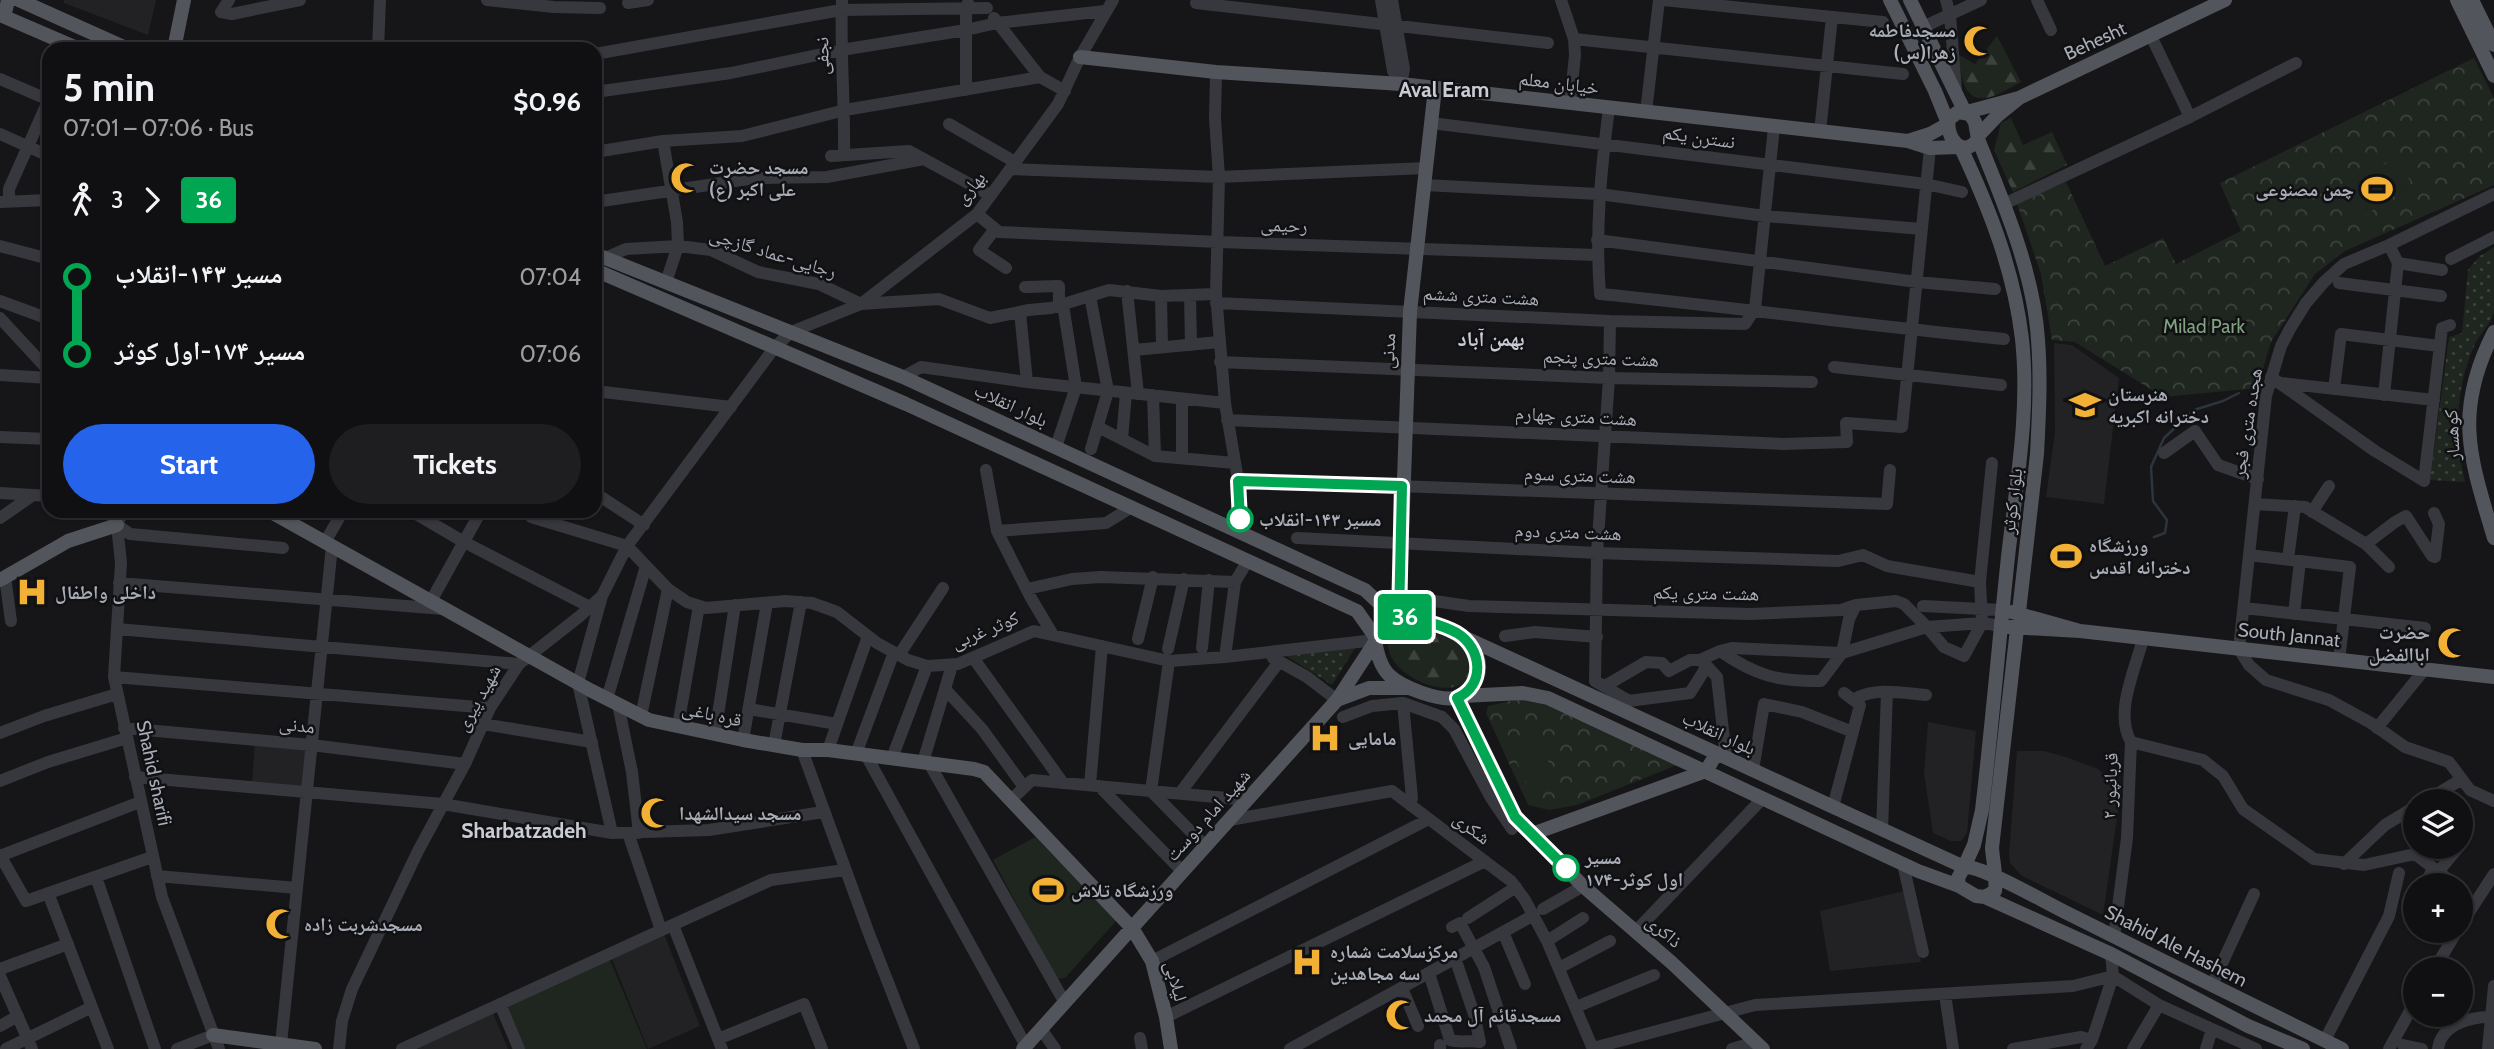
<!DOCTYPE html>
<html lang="en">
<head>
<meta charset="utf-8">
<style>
	:root { --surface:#101012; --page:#1e1e20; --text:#f1f3f6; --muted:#9c9d9f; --line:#303032; --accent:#2563eb }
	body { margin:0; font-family:Cabin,"Noto Naskh Arabic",sans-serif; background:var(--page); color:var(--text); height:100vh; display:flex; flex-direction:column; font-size:26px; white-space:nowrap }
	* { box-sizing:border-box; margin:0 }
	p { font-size:23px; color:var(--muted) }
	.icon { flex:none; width:38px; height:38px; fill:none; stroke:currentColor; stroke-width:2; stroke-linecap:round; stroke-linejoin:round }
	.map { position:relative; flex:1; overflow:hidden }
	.sheet { position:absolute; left:42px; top:42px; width:560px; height:476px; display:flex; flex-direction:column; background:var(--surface); border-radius:21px; box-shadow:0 2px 5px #0004,0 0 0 2px var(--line) }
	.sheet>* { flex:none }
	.badge { padding:0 14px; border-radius:5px; font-size:24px; line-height:46px }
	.buttons { position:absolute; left:2403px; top:789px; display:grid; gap:14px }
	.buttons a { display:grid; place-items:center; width:70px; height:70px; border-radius:50%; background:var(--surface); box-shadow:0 2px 5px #0004,0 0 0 2px var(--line); font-size:35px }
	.map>.badge { position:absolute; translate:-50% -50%; box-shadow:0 0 0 4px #fff }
	.legs { display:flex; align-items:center; gap:10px; height:77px; padding:0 21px; font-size:23px }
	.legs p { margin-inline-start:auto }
	.headline { display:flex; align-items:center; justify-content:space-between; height:119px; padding:0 21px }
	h1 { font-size:38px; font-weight:700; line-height:52px }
	.button { display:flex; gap:14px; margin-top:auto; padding:14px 21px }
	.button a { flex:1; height:80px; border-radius:42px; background:var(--accent); color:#fff; font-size:28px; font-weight:700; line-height:80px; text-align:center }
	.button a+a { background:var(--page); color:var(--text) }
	ul { padding:0 21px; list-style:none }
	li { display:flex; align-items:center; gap:24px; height:77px; font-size:26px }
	li i { display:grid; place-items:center; width:10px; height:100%; margin:0 9px; background:currentColor }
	li i::after { content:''; width:18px; height:18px; margin:-9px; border:5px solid; border-radius:50%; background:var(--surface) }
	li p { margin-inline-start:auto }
	li:first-child i { background:linear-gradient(#0000 50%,currentColor 0) }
	li:last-child i { background:linear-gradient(currentColor 50%,#0000 0) }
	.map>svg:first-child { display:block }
</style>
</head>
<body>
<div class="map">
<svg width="2494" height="1049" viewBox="0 0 2494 1049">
	<defs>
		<pattern id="grass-dots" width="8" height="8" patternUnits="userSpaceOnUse" patternTransform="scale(1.75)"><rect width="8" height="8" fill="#1e261f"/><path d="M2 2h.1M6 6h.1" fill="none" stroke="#3c433d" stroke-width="1.8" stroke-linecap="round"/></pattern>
		<pattern id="forest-firs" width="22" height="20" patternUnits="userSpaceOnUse" patternTransform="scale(1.75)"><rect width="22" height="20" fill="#1e261f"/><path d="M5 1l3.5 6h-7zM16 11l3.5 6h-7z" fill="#3c433d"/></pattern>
		<pattern id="park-crowns" width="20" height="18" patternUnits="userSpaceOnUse" patternTransform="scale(1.75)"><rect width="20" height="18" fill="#1e261f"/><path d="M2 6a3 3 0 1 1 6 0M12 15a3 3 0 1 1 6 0" fill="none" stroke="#3c433d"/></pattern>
	</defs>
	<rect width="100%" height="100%" fill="#161618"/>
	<path fill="#222225" d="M64,0H156L148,35L64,3Z
		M2054,343L2072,345L2119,378L2104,504L2046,497L2055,432Z
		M1928,722L1976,731L1967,833L1961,841H1951L1933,833L1924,773Z
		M255,742L309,747L305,789L252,783Z
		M2017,751H2044L2069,758L2098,769L2121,790L2103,915L2022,876L2010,863L2009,854Z
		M1904,891L1921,962L1830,971L1820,911Z
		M664,934L700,1026L648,1049L612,959Z
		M493,1013L508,1049H414Z"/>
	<path fill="url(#grass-dots)" d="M2494,247C2494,267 2494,292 2494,312C2492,323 2480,333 2475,344C2455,388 2454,436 2465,482L2430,480L2449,337L2462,333L2468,270L2480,256Z
		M1355,648L1332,685L1285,655Z"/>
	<path fill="url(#forest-firs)" d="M1997,36L2021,82C2011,87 1996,97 1985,98C1962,101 1960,71 1959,55L1975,64Z
		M2011,118L2023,145L2052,132L2067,165L2013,192L1994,150L2001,123Z
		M1410,627C1436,630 1494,649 1463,684C1438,697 1389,673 1388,645L1396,632Z"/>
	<path fill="url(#park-crowns)" d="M2474,58L2494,98V185L2345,251L2315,274L2271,342L2257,388L2163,397L2075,342L2052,340L2041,274L2017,204L2066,182L2105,266L2163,238L2176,264L2241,231L2220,183Z
		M1519,699L1544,703L1677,765L1577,805L1549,810L1528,805L1486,713L1488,706Z"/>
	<path fill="#1e261f" d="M2393,158L2411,182L2361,219L2344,196Z
		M1535,732L1558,783L1532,795L1509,744Z
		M1035,837L1117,920L1065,978L1057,979L993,860Z
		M610,960L647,1049H521L503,1006Z"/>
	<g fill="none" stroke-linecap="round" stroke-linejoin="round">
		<path stroke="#2c353c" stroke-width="2.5" d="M2154,537L2165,533L2167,520L2153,501L2151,467L2164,438L2194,410L2223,401L2239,393"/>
		<path stroke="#37383d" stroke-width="12" d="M229,0L221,12L232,14L300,0
			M487,0L554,7L600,8
			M842,0C840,52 845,103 844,154
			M1381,0L1393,71L1401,84
			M1392,0L1404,69L1401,84
			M1561,0L1574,39L1575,55L1570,103
			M1663,0L1883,22
			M1946,0L1950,15L1956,91
			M2037,0L2051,30
			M628,3L648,0
			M1196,3L1548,43
			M994,18L1040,77L1065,91
			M1923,27L1981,0
			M2151,36L2190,117
			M1574,39L1903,74
			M378,49L380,0
			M595,54L841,10L987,8
			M1216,72L1215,119L1219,177L1216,294L1225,403L1238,480L1240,519L1237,530
			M0,79L49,100
			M966,90V8L968,3
			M595,92L731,73L841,50L966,30L997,23L1105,11
			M1609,108C1601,170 1595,231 1600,294C1734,307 1869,326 2004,339
			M1646,112L1659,0
			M1431,123L1926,184L1962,192
			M949,124L1015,162
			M1820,132L1832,17
			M0,134L49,156
			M663,141L677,222L678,246L666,282
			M595,152L663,141L742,136L845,110L1040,77
			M831,156L909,151L990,195
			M1010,169L1219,177L1426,168
			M1424,185L1599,194L1765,216L1922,229
			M2494,194L2389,245L2344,264L2324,282L2306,303L2291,327L2281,346L2266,396L2239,649L2249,665L2266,680L2329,700L2371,723L2405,747L2449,762L2470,790L2494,801
			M0,202L49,200
			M9,202V189L49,99
			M595,202L755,178L827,177L924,159
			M2004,204L2190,117L2296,63
			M977,214L999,232L1218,242L1597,255
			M995,229L979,250L1006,268
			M1597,240L1917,282L1995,289
			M2389,245L2398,263L2442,270
			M0,246L49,259
			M605,258L626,249L678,246L711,250L758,272L819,284L861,304L939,299L990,318L1029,310L1051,308L1109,290L1161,296L1216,294
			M2451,259L2494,237
			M2339,283L2441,296
			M1025,287L1059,286V306
			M1127,291L1138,394
			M1190,295L1191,345
			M1090,296L1108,391L1091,449
			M1161,296L1162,347
			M0,301L49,319
			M1216,303L1610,321L1745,324L1755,309L1774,127
			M1020,312L1027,382
			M0,318L49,371
			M1610,321L1609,378L1597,553L1595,681L1629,701
			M1134,350L1219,342
			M1220,362L1609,378L1812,382
			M1834,367L2001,385
			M0,375L49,378
			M903,377L921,367L1027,382L1225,403
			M2271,377L2375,451L2424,481L2442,328L2450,325
			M2281,383L2434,400
			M2334,389L2341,334L2439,346
			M595,391L731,407
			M1153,395L1155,456
			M2384,395L2398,263
			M1227,420L1784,444L1847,442L1846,423L1902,427L1930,148
			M1098,427L1155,456L1235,463
			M0,437L49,439
			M1122,439L1126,393
			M1056,447L1076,387L1063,305
			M2164,453L2195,431L2218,465L2258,479
			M1182,458V399
			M986,470L997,531L1031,598L1053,635
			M1238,480L1887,504L1890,470
			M0,493L49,496
			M595,493L644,525
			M2255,504L2305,507L2366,544L2389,567
			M123,511L117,525L121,563L114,677L162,897L219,1049
			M411,511L464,542L590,607
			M527,511L531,517L627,546L668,589L687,602L706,608L785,601L812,603L837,612L877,643L908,660L927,666L958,664L1034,631L1169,661L1225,657L1375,640
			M2312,512L2329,486
			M0,518L33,495
			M117,525L130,534L283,548
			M997,531L1106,523L1132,507
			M1297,538L1597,553L1838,561L1863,555L1887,566L1980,582
			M325,542L343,511
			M2366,544L2395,522L2406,516L2432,556L2435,557L2439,524L2434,513
			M2249,555L2350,567L2339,660
			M2288,559L2295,506
			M5,577L11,621
			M119,583L443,609
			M1027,589L1072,579L1101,577L1235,582L1244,567
			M602,596L578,683L612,833
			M1399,596L1469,606L1750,614L1841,610L1856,605L1896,601L1904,604L1927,627L1982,623L2002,626
			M431,601L481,511
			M1923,606L2002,610
			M2244,608L2425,628
			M2294,614L2300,561
			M117,629L519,664
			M1505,636L1535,632L1597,637
			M1138,639L1153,577
			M1202,648L1209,580
			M1168,649L1184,579
			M1720,651L1732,648L1842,653L1927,627L1944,647L1964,656L1982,623L1980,582L1992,463
			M899,655L943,588
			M1225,657L1235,582
			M1273,658L1307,677L1337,700
			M974,659L1063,783
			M1169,661L1151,791L1206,847
			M952,665L945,689L982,729L1024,787
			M1707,666L1717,677L1726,757
			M114,677L490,708
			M1605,686L1646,662L1662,663L1669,671L1690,660H1700
			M607,699L646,566
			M1855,699C1875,687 1903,693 1926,695
			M1621,702L1690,693L1707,666L1700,660L1720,651C1755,675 1778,682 1821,681L1842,653L1849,619L1856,605
			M1403,703L1412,798L1410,805
			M618,704L632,772L639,833
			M749,709L837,724
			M641,716L668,589
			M1343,717L1372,706L1403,703L1442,717L1454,729L1491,798L1512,829
			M483,724L592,742
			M678,726L699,606
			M124,728L311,745L465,764
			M2377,728L2425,669
			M0,733L44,716L117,694
			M715,734L735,605
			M743,740L767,603
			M2131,742L2203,760L2223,776L2243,809L2314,859L2364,865L2415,854L2457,886
			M774,745L801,602
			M802,750L868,931L914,1049
			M828,750L868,636
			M856,754L894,652
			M866,755L1026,1046
			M892,758L927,666
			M923,762L945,689
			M929,763L1065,1003
			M1753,770L1764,704L1802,712L1853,732
			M135,777L443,804L612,833L709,830L823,812
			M0,781L48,762L127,738
			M1090,785L1102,646
			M1099,786L1183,872
			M1180,793L1279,662
			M1011,800L1032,780L1248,800
			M2424,802L2462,779
			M1833,807L1860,705L1844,693
			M1230,820L1392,791L1511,881L1525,900L1547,941L1593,1049
			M1882,830L1887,692
			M628,833L661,930
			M0,855L26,901L152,857
			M0,856L140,802
			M1903,864L1923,952
			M2344,864L2385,825L2415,807
			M2438,872L2459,847
			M157,876L297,888
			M96,877L155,1049
			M2425,886L2433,868
			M48,893L108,1049
			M1543,909L1583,886
			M1468,918L1516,887
			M673,925L722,1049
			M2460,926L2494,874
			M1452,927L1460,923L1484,967L1511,1049
			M1503,932L1525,984
			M1635,932L1763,798
			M2114,937L2127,838L2131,742C2114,713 2135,670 2143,639
			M1547,941L1583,918
			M1152,961L1429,819
			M1559,968L1610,941
			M0,969L68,944
			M2434,970L2457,931
			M1429,973L1450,1040C1459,1043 1470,1040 1480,1042L1474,1014L1455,958
			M0,976L32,1049
			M2113,976L2159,1005L2256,1049
			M2212,985L2254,894
			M1402,988L1418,1026
			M1945,994L1953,1049
			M500,1004L519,1049
			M1576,1007L1654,975
			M1166,1017L1485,861
			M0,1026L18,1016
			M1041,1029L1055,1049
			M1140,1038L1142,1049
			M718,1039L804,1004L822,1049
			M2325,1040L2389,916L2399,873
			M281,1044L332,546
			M1440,1045V1049
			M2403,1045L2422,1049
			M1593,1048L1755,1005L2073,986L2113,976
			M6,1049L92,1007
			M177,1049L213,1035
			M339,1049L342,1021L352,989L418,851L465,764L490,708L519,664L580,616L602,596L627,546L775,347L791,332L861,304L977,214L1058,104L1080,57L1113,0
			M402,1049L771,880L845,870
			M1290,1049L1534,915
			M1732,1049L1755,1042
			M2013,1049L2081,1037L2092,1040
			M2086,1049L2092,1040L2113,976L2111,954
			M2133,1049L2159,1005
			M2206,1049L2212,1029
			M2389,1049L2415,1002
			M2438,1049C2441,1024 2472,1016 2494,1017
			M2488,1049L2494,986"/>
		<path stroke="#53555c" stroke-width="14" d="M19,0L128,49
			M1890,0L1935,91L1948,123
			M1910,0L1965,112
			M2457,0L2494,76
			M2472,0L2494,45
			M0,11L6,9L8,0
			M0,15L79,49
			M174,49L184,0
			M1080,57L1216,72L1401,84L1908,141
			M2019,98L2225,0
			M1958,112L1970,114L1975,122L1978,139C1963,160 1945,138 1949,119Z
			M1967,112L2019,98L1998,115L1978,136
			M1948,124L1930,134L1908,141L1930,148L1958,147
			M1978,139C2003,201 2034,273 2038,340C2041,378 2039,416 2037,454L1992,848C1993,862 1997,878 1995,891L1985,897L1976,896L1959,886L1958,878L1964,867C1982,865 2044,902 2065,912C2157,958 2250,1004 2342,1049
			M595,254L903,377L1365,590L1396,619
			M595,270L906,404L1357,611L1376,638
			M2494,332C2453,412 2470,458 2494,538
			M269,511L590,690L649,720L743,740L802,750H828L974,769L984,772L1132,928L1152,961L1166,1017L1171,1049
			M0,580L68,541L117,525
			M1405,617C1432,620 1491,640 1477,678C1474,685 1466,695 1459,697C1441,703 1401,687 1389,675C1380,666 1377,653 1375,640L1387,623Z
			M1399,618L1410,312L1435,88
			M2010,627L2080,631L2012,612
			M2080,631L2494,677
			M1457,634L1964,867L1974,845L1982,810C1992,726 1999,641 2008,557C2016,485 2030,412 2022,339C2014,271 1990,210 1961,148
			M1462,696L1523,693L1548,698L1918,871L1959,886
			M1457,698L1515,817L1583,886L1672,963L1763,1049
			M1337,700L1369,688H1407
			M1532,834L1706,771L1717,753
			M1985,897L2111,954L2248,1026L2303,1049
			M213,1035L315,1049
			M1023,1049L1337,700L1375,642"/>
	</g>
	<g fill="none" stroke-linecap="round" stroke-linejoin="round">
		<defs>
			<path id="line-1" d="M1240,519L1238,481L1402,486L1399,618C1414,616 1444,626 1457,633C1482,648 1486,685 1457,698L1515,817L1566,868"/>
		</defs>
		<use href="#line-1" stroke="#fff" stroke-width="16"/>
		<use href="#line-1" stroke="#00a651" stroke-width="10"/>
	</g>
	<defs>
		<symbol id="mosque-bare" viewBox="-9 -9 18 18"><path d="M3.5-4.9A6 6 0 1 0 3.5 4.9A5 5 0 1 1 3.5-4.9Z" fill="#f2b134" stroke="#111113" stroke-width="2.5" paint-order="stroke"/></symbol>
		<symbol id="stadium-bare" viewBox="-9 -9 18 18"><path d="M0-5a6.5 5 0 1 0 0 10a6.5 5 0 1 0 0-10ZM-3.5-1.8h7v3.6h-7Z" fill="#f2b134" stroke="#111113" stroke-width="2.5" paint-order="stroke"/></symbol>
		<symbol id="university-bare" viewBox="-9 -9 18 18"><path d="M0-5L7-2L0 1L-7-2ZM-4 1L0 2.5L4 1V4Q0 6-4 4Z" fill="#f2b134" stroke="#111113" stroke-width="2.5" paint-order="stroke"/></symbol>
		<symbol id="hospital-bare" viewBox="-9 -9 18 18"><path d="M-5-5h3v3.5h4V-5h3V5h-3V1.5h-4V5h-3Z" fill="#f2b134" stroke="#111113" stroke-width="2.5" paint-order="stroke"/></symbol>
	</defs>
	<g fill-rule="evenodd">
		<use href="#mosque-bare" x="1957" y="19" width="44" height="44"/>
		<use href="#mosque-bare" x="664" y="156" width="44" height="44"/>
		<use href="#stadium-bare" x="2355" y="167" width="44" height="44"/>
		<use href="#university-bare" x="2063" y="383" width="44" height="44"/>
		<use href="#stadium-bare" x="2044" y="534" width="44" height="44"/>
		<use href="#hospital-bare" x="10" y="570" width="44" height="44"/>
		<use href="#mosque-bare" x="2431" y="621" width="44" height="44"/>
		<use href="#hospital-bare" x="1303" y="716" width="44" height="44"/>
		<use href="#mosque-bare" x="634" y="791" width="44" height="44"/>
		<use href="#stadium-bare" x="1026" y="868" width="44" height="44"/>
		<use href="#mosque-bare" x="259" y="902" width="44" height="44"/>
		<use href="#hospital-bare" x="1285" y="940" width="44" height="44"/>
		<use href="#mosque-bare" x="1379" y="993" width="44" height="44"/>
	</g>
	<g fill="#fff" stroke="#00a651" stroke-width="3.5">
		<circle cx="1240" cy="519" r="12"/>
		<circle cx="1566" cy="868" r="12"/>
	</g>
	<g text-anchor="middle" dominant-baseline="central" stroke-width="5" stroke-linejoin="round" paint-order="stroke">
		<g font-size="19" font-weight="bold" fill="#a8adb8" stroke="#111113" text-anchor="start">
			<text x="1956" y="30" text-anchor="end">مسجدفاطمه<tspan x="1956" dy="22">زهرا(س)</tspan></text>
			<text x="709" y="167">مسجد حضرت<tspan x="709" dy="22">علی اکبر (ع)</tspan></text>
			<text x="2354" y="189" text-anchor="end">چمن مصنوعی</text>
			<text x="2108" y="394">هنرستان<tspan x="2108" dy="22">دخترانه اکبریه</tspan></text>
			<text x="2089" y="545">ورزشگاه<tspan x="2089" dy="22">دخترانه اقدس</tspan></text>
			<text x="55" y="592">داخلی واطفال</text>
			<text x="2430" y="632" text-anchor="end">حضرت<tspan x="2430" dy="22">اباالفضل</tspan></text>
			<text x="1348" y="738">مامایی</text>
			<text x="679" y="813">مسجد سیدالشهدا</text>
			<text x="1071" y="890">ورزشگاه تلاش</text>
			<text x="304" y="924">مسجدشربت زاده</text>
			<text x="1330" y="951">مرکزسلامت شماره<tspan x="1330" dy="22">سه مجاهدین</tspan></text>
			<text x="1424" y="1015">مسجدقائم آل محمد</text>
		</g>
		<g font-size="19" fill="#a8adb8" stroke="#111113">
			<text transform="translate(2095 41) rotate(-25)">Behesht</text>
			<text transform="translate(822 56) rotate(-91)">نجفی</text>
			<text transform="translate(1559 83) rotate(7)">خیابان معلم</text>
			<text transform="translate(1699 137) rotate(8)">نسترن یکم</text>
			<text transform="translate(970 188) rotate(-51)">بهاری</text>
			<text transform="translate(1284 225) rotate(2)">رحیمی</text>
			<text transform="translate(773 253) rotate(17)">رجایی-عماد گازچی</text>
			<text transform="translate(1481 296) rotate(3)">هشت متری ششم</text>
			<text transform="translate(1388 351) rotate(-87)">مدنی</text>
			<text transform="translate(1601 358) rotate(2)">هشت متری پنجم</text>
			<text transform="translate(1011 405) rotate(25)">بلوار انقلاب</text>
			<text transform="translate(1576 416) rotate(3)">هشت متری چهارم</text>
			<text transform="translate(2247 423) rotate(-81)">هجده متری فجر</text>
			<text transform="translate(2452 435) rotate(-93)">کوهسار</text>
			<text transform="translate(1580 475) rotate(2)">هشت متری سوم</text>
			<text transform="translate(2012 501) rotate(-83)">بلوار کوثر</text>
			<text transform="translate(1568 532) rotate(2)">هشت متری دوم</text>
			<text transform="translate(1706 593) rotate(1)">هشت متری یکم</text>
			<text transform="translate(985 630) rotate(-22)">کوثر غربی</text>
			<text transform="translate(2289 635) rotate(6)">South Jannat</text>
			<text transform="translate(478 698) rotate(-61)">شهید پیری</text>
			<text transform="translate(712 714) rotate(12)">قره باغی</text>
			<text transform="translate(297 725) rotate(6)">مدنی</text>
			<text transform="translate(1719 733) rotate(25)">بلوار انقلاب</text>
			<text transform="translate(154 773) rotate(78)">Shahid sharifi</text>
			<text transform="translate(2110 786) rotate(-88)">قربانپور ۲</text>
			<text transform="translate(1208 815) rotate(-48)">شهید امام دوست</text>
			<text transform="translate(1472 828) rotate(37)">شکری</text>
			<text transform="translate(1664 931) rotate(40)">ذاکری</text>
			<text transform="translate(2176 946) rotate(27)">Shahid Ale Hashem</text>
			<text transform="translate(1176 981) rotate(75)">لیلابی</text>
		</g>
		<g font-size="19" fill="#7fa381" stroke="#111113">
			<text x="2204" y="326">Milad Park</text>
		</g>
		<g font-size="19" font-weight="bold" fill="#a8adb8" stroke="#111113" text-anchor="start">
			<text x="1259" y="519">مسیر ۱۴۳-انقلاب</text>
			<text x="1585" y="857">مسیر<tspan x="1585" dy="22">۱۷۴-اول کوثر</tspan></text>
		</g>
		<g font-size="21" font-weight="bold" fill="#c9ccd4" stroke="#111113">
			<text x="1444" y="89">Aval Eram</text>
			<text x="1491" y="338">بهمن آباد</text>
			<text x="524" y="830">Sharbatzadeh</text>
		</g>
	</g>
</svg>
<div class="buttons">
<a><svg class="icon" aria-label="layers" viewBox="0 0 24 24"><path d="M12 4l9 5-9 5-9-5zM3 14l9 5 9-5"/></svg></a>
<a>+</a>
<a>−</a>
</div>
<b class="badge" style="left:1405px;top:617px;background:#00a651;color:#fff">36</b>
<section class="sheet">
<div class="headline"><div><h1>5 min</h1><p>07:01 – 07:06 · Bus</p></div><b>$0.96</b></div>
<div class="legs"><svg class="icon" aria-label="walk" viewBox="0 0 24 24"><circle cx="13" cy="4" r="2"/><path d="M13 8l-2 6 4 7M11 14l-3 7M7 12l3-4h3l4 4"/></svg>3<svg class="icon" aria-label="forward" viewBox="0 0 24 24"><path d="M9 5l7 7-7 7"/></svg><b class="badge" style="background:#00a651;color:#fff">36</b></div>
<ul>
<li><i style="color:#00a651"></i><b>مسیر ۱۴۳-انقلاب</b><p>07:04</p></li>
<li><i style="color:#00a651"></i><b>مسیر ۱۷۴-اول کوثر</b><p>07:06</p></li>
</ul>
<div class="button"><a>Start</a><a>Tickets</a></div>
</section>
</div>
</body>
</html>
